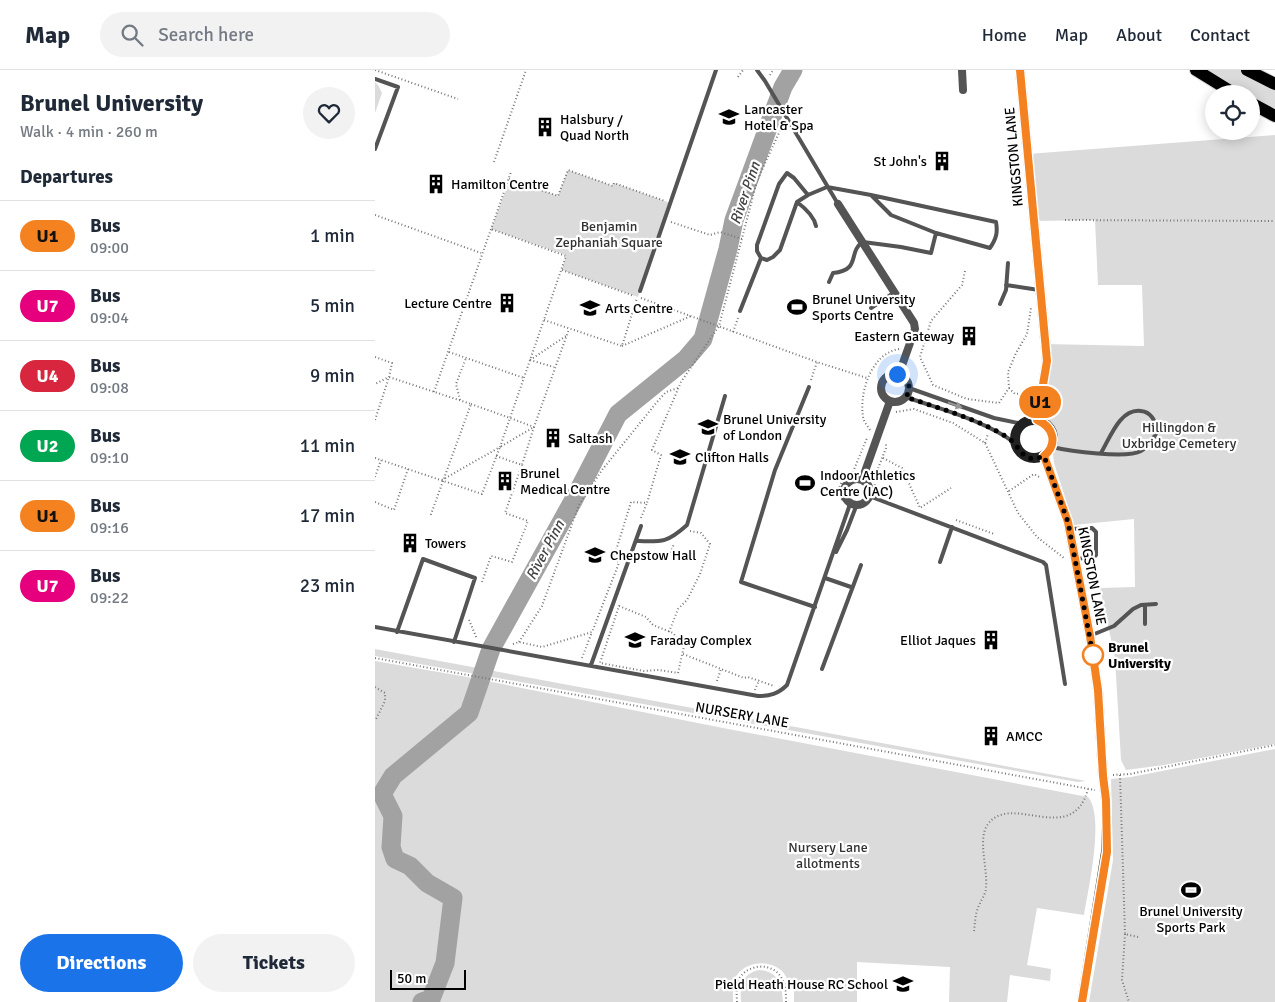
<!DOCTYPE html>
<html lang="en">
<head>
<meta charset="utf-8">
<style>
	:root { --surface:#fff; --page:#f2f2f3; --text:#1f2937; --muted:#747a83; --line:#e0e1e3; --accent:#1a73e8 }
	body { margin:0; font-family:Signika,sans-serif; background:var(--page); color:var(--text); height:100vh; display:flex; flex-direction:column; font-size:19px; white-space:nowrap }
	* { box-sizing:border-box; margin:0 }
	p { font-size:16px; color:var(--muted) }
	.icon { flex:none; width:28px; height:28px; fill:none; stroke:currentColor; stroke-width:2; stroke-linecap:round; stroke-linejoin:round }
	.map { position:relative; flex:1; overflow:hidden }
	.panel { display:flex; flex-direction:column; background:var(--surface); width:375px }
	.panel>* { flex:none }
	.badge { padding:0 10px; border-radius:16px; font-size:18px; line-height:32px }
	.fabs { position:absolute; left:830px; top:15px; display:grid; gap:10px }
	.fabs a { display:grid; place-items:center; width:55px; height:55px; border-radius:50%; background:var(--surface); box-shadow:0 2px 12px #0003; font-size:25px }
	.scale { position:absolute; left:15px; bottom:12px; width:76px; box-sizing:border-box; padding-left:5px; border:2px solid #000; border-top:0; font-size:14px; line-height:18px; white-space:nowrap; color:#000; -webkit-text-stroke:4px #fff; paint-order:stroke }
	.you { position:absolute; width:25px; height:25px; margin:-12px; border:4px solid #fff; border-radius:50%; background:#1a73e8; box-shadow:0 0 0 8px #1a73e833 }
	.map>.badge { position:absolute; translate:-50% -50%; box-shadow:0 0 0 2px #fff }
	h2 { padding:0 20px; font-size:19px; line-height:45px }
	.round { display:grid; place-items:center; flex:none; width:52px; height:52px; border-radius:26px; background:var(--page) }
	.summary { display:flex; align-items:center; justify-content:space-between; height:85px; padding:0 20px }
	h1 { font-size:24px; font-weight:700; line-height:38px }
	.primary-button { display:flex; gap:10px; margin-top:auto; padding:10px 20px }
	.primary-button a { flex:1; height:58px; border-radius:30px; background:var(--accent); color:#fff; font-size:20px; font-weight:700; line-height:58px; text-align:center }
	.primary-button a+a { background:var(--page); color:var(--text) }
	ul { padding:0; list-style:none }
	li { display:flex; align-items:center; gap:15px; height:70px; padding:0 20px; border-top:1px solid var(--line) }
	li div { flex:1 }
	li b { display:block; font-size:19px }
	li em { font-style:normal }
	li .badge { min-width:55px; font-weight:700; text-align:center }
	header { display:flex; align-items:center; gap:30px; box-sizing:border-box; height:70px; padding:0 25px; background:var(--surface); border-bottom:1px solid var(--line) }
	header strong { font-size:24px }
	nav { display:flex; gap:28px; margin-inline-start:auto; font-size:18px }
	.search { width:350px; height:45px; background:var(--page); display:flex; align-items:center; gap:12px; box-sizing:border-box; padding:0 18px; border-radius:28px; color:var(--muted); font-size:19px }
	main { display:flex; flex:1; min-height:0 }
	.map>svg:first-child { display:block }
</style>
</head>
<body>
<header>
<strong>Map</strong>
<div class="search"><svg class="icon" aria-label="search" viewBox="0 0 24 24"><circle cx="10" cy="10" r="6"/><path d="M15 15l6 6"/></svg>Search here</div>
<nav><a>Home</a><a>Map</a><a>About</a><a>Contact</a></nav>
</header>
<main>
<section class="panel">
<div class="summary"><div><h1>Brunel University</h1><p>Walk · 4 min · 260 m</p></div><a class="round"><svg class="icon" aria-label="heart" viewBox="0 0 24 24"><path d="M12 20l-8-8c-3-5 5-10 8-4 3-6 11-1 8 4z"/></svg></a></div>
<h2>Departures</h2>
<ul>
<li><span class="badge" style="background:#f58220;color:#111">U1</span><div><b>Bus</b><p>09:00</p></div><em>1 min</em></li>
<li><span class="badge" style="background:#e6007e;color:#fff">U7</span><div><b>Bus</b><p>09:04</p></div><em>5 min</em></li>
<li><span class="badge" style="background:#d7263d;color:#fff">U4</span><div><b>Bus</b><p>09:08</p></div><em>9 min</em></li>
<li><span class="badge" style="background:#00a651;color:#fff">U2</span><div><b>Bus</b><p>09:10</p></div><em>11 min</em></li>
<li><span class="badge" style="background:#f58220;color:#111">U1</span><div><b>Bus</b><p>09:16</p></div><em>17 min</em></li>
<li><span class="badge" style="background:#e6007e;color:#fff">U7</span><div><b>Bus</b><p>09:22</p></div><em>23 min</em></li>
</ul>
<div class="primary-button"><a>Directions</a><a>Tickets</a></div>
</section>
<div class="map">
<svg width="900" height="932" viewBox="0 0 900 932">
	<rect width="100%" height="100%" fill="#fff"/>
	<path fill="#dbdbdb" d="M821,0H872L900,14V46L876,33V24H860Z
		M0,12L3,15L7,23L0,43Z
		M900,65V674L789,695L751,700L746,690L740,588L725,518L760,517L759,449L699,455L679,393L672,333L668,274L769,276L767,215H723L720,150L660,151L653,84Z
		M193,100L238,116L239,113L295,133L263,227L187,200L191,185L116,159L135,109L183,126Z
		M0,579L711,711L703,712L0,586Z
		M0,591L92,607L348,658L713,727C730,746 713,820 709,845L662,838L652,895L676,899L675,911L635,905L632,932H574L575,897L482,892V932H419V920H415C414,913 412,907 408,902C394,888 369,891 360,908C357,915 358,924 358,932H0Z
		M900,679V932H714L738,790L736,709L756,707Z
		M384,900C404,901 407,916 408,932H366C365,916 367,904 384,900Z"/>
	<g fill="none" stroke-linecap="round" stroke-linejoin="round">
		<path stroke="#a2a2a2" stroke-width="19" d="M47,932L56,929L70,893L78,828L52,813L35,796L20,789L16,777L18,746L7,724L18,706L94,643L116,579L198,431L243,344L311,289L328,269L353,179L359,150L408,17L418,0"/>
		<defs>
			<path id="primary" d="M821,0L860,24
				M872,0L900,14
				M876,33L900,46"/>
		</defs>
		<use href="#primary" stroke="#dbdbdb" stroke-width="14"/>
		<path stroke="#767676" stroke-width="2" stroke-dasharray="1 2.5" stroke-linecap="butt" d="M0,0L83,29
			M395,5L398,0
			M363,7L368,0
			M119,92L151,0
			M134,109L183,126L193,100L238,116L239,113L290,131
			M0,145L106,183
			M690,150L900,151
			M296,152L335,165L345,162L367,169
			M187,200L259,226
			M590,201L587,215L556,251L545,287L558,315L592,329L624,333L634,318L633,302L641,283L652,264L656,238
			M266,228L442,292L492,308
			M169,250L247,276L262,228
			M358,262L363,248
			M247,276L316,246
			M74,282L149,308
			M0,287L17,293L14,307L0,314
			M155,290L191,266
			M155,290L179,297
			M436,310L442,292
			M634,318L640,324L656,322
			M59,322L136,102
			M85,330L81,314L91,288
			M96,334L135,348L191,186L116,159
			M521,342L539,339L578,353L610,373L643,443L662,467L689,488
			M0,350L14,307L96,334L55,447
			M495,360C492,355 488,351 488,346C484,322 497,282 525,279
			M610,373L613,364
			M121,386L147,395L159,357
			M0,388L107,424L125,377L159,357
			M508,388L527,398L545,438L576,418
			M0,407L6,390
			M67,410L125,377L135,348L159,357L194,259
			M634,421L659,404L666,408
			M501,422L499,409L511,378V372
			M467,430L463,421L467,411L472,405L478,402L492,368
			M0,432L19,440L33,399
			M266,448L272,433
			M581,450L619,464
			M294,486L299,474
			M107,512L116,486L137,492L153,451L130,443L147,395
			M244,536L271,547L278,555L298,563L309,576L303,603L284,600L269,601L225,593Z
			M94,550L102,569
			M294,562L303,539L312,530L325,504L335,474L326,463L315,461
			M144,572L167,536L204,435L227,400L282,332L291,322L303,318
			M138,574L144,572L167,577L217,562L244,493L239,487L256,432L272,433L286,385L277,380L306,312L344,256L382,111L408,54
			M308,584L369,608L373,607L399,616
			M0,588L720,720
			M207,588L217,562
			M342,611L346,599
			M0,617L10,623V631L0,651
			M380,620L384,610
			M738,705L755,704L900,675
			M745,705L750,864L763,867
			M599,861C600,854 600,845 603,838C605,831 611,825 611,817C613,799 602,769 613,754C637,722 697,778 713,719
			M750,864L747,910L754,932
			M362,932C362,924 360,916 364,909C373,893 399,892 407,909C411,915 411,924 411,932"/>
		<path stroke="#545454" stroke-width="4" d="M382,0L390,11L463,134
			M0,9L23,17L0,79
			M433,125L422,132L405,180L398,187L392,190L386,188L382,181V175L404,114L412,103L419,108L433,125L452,117L496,125L516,145L561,163L615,178C621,169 623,163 621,152L496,125
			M422,132C430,138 439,146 441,156
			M454,212L458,203C487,200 472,182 488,172L526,177L556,183L561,163
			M631,215L664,220
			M265,221L341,0
			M625,234L631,220L633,193
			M496,238L520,222
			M365,241L386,188
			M434,317L400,400L366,512L440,537
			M534,318L619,348L648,354
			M531,327C567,340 609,350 640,373
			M677,377C694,381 752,389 766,381C774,377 778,369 783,360C780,352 777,342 766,341C745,338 735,368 726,383
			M494,426L668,492L671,495L690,614
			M696,459L717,458L721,462V485L719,487L701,489
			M261,471C287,472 292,473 312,455L350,326
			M461,482L472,460L482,434
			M565,492L577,457
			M450,508L476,517
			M770,535V554
			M0,557L383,626C395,626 403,624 412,615L474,437V432
			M22,562L48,489L100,508L79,572
			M717,565L739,556L758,539L766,535L781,534
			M216,595L266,456
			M447,599L486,495"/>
		<path stroke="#545454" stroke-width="8" d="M587,0L588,20
			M463,134L539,253L540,259L524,304
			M506 318a14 14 0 1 1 28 0a14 14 0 1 1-28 0Z
			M469 422a13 13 0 1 1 26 0a13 13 0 1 1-26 0Z
			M487,410L515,331"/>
		<path stroke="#212121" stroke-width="10" d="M645,0L672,291L662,350
			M640 369a19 19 0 1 1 38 0a19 19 0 1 1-38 0Z
			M669,386L693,452L715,566L723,620L728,706L731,730V782L707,932"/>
		<use href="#primary" stroke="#000" stroke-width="12"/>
	</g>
	<defs><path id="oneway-solid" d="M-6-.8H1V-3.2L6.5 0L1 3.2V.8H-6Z" transform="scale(1.25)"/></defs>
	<use fill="#989898" href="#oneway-solid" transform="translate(580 335) rotate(20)"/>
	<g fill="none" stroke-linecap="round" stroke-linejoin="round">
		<defs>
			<path id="line" d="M645,0L672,291L662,350C679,357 683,374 669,386L693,452L715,566L723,620L728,706L731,730L732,782L707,932"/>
		</defs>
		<use href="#line" stroke="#fff" stroke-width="11"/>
		<use href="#line" stroke="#f58220" stroke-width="8"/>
		<path stroke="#000" stroke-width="5" stroke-dasharray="0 9" d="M522,304C534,307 537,317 531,327C563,338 603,349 632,367C647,377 646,395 669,386L693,452L718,585"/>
	</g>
	<defs>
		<symbol id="university-bare" viewBox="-9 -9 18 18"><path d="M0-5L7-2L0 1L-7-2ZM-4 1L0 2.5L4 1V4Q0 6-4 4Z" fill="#000" stroke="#fff" stroke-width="2.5" paint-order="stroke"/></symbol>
		<symbol id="building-bare" viewBox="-9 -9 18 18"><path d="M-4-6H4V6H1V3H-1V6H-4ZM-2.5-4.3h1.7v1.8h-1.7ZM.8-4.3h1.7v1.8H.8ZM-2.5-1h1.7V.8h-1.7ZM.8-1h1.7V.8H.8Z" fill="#000" stroke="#fff" stroke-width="2.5" paint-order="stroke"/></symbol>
		<symbol id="stadium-bare" viewBox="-9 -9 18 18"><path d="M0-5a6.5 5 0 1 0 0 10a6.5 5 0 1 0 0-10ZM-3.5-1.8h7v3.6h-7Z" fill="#000" stroke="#fff" stroke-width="2.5" paint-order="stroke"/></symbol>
		<symbol id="school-bare" viewBox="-9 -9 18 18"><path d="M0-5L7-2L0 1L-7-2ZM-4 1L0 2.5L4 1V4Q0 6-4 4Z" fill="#000" stroke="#fff" stroke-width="2.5" paint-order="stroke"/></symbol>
	</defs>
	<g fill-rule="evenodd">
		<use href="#university-bare" x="340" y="33" width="28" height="28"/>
		<use href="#building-bare" x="156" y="43" width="28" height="28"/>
		<use href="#building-bare" x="553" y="77" width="28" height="28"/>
		<use href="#building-bare" x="47" y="100" width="28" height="28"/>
		<use href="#building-bare" x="118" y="219" width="28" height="28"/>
		<use href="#stadium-bare" x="408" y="223" width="28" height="28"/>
		<use href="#university-bare" x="201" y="224" width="28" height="28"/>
		<use href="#building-bare" x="580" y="252" width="28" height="28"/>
		<use href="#university-bare" x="319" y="343" width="28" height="28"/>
		<use href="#building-bare" x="164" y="354" width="28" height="28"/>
		<use href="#university-bare" x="291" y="373" width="28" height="28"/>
		<use href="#building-bare" x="116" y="397" width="28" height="28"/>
		<use href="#stadium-bare" x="416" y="399" width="28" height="28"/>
		<use href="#building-bare" x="21" y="459" width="28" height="28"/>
		<use href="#university-bare" x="206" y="471" width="28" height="28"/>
		<use href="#university-bare" x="246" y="556" width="28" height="28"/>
		<use href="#building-bare" x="602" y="556" width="28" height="28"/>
		<use href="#building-bare" x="602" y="652" width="28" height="28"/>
		<use href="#stadium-bare" x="802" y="806" width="28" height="28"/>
		<use href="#school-bare" x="514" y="900" width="28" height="28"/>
	</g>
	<circle fill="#fff" stroke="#f58220" stroke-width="2.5" cx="718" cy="585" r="10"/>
	<g text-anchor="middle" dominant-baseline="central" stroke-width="4.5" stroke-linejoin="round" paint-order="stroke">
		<g font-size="14" fill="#000" stroke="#fff" text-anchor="start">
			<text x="369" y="39">Lancaster<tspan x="369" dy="16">Hotel &amp; Spa</tspan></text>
			<text x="185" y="49">Halsbury /<tspan x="185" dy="16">Quad North</tspan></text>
			<text x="552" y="91" text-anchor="end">St John's</text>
			<text x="76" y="114">Hamilton Centre</text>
			<text x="437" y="229">Brunel University<tspan x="437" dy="16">Sports Centre</tspan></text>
			<text x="117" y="233" text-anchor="end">Lecture Centre</text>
			<text x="230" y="238">Arts Centre</text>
			<text x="579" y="266" text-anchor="end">Eastern Gateway</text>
			<text x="348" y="349">Brunel University<tspan x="348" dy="16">of London</tspan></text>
			<text x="193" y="368">Saltash</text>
			<text x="320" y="387">Clifton Halls</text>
			<text x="145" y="403">Brunel<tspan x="145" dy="16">Medical Centre</tspan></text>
			<text x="445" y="405">Indoor Athletics<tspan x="445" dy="16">Centre (IAC)</tspan></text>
			<text x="50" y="473">Towers</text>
			<text x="235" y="485">Chepstow Hall</text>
			<text x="275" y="570">Faraday Complex</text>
			<text x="601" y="570" text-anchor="end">Elliot Jaques</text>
			<text x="631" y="666">AMCC</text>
			<text x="816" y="841" text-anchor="middle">Brunel University<tspan x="816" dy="16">Sports Park</tspan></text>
			<text x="513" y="914" text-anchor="end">Pield Heath House RC School</text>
		</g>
		<g font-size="14" fill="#000" stroke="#fff">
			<text transform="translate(639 87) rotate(-95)">KINGSTON LANE</text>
			<text transform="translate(717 506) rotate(79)">KINGSTON LANE</text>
			<text transform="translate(367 645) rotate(10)">NURSERY LANE</text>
		</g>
		<g font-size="14" fill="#323232" stroke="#fff">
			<text x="234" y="156">Benjamin<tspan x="234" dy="16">Zephaniah Square</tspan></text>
			<text x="804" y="357">Hillingdon &amp;<tspan x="804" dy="16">Uxbridge Cemetery</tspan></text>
			<text x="453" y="777">Nursery Lane<tspan x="453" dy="16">allotments</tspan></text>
		</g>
		<g font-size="14" font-weight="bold" fill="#000" stroke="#fff" text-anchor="start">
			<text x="733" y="577">Brunel<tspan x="733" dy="16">University</tspan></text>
		</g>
		<g font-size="15" font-style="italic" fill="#434343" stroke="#fff">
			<text transform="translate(370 123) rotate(-71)">River Pinn</text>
			<text transform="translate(170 480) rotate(-62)">River Pinn</text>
		</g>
	</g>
</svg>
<div class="fabs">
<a><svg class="icon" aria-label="locate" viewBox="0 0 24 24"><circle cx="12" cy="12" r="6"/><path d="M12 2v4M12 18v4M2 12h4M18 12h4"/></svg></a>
</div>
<div class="scale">50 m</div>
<div class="you" style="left:522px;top:304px"></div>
<b class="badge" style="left:665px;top:332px;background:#f58220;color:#111">U1</b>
</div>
</main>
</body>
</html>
